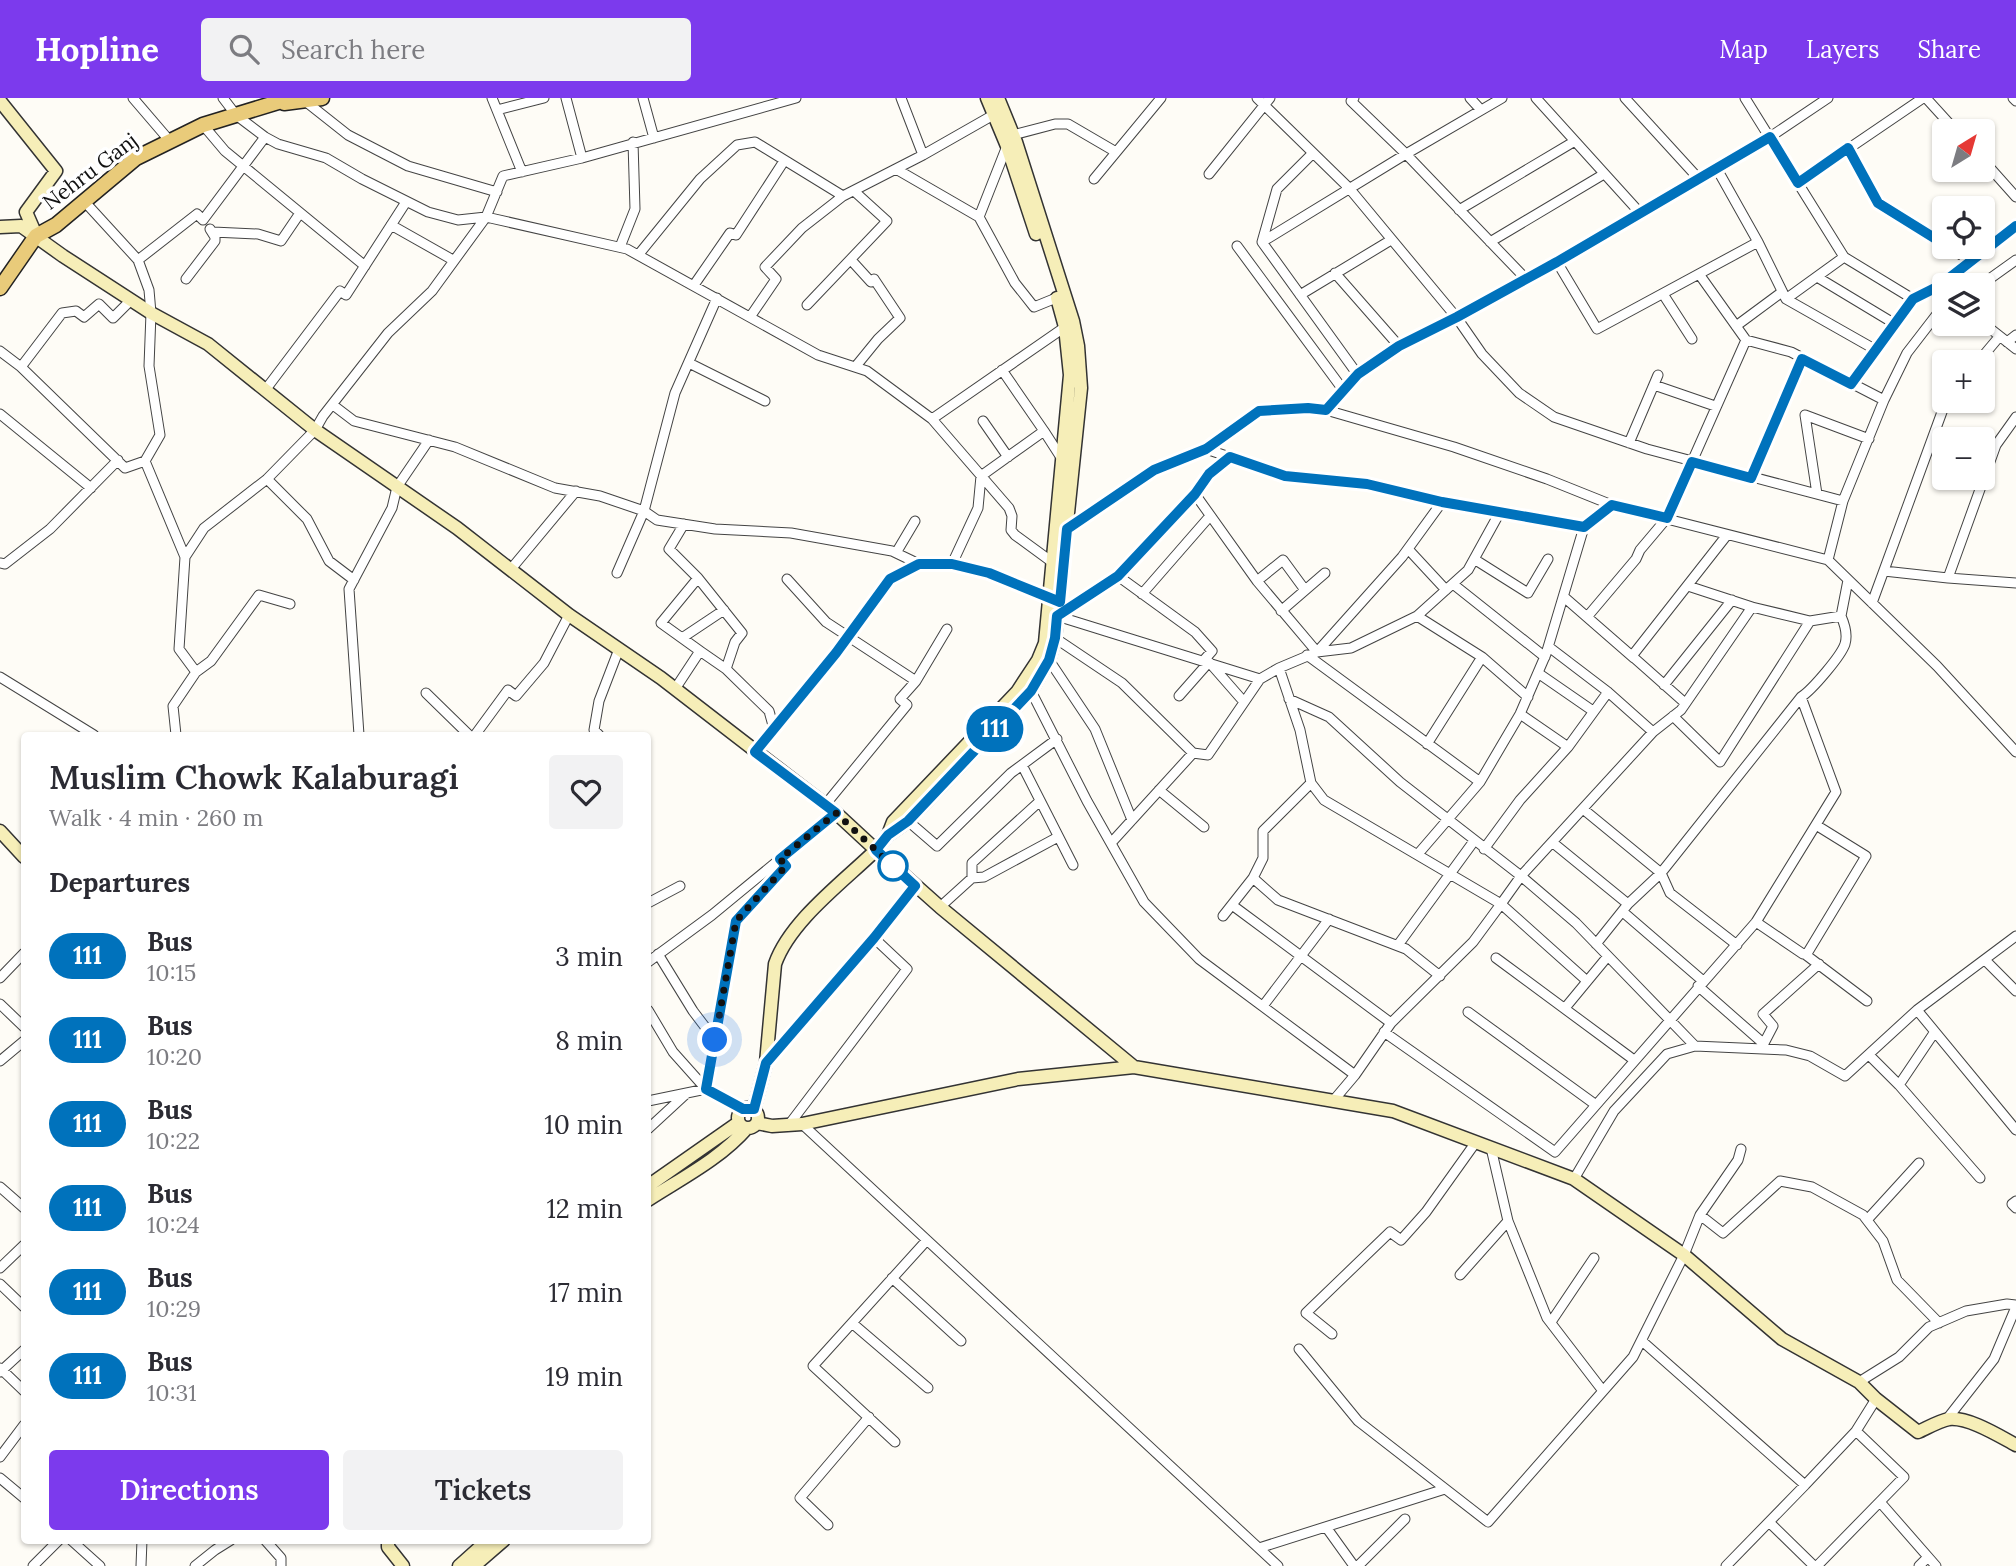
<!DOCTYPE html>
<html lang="en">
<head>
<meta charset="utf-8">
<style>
	:root { --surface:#fff; --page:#f2f2f3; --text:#2b2b33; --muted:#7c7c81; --accent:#7c3aed }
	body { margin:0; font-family:Lora,serif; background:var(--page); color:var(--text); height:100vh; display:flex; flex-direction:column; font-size:26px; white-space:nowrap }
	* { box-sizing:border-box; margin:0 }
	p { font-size:23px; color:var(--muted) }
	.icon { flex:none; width:38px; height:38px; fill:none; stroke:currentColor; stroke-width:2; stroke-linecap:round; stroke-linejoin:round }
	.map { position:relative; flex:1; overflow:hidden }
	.details { position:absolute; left:21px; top:634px; width:630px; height:812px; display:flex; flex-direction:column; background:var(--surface); border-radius:7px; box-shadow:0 2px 5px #0004 }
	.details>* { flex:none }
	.badge { padding:0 14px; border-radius:23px; font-size:24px; line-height:46px }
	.needle { width:46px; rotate:37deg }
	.tools { position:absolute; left:1932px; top:21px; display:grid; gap:14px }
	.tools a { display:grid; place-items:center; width:63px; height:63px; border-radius:7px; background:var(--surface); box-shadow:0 2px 5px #0004; font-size:35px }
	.you { position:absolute; width:35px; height:35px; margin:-18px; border:5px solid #fff; border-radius:50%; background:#1a73e8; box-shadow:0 0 0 10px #1a73e833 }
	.map>.badge { position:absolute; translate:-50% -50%; box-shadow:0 0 0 4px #fff }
	h2 { padding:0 28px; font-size:26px; line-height:63px }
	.round { display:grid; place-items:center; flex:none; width:74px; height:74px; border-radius:7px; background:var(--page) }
	.overview { display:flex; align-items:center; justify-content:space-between; height:119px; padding:0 28px }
	h1 { font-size:33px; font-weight:600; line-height:52px }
	.primary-button { display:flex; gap:14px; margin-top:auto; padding:14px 28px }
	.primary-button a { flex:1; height:80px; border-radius:7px; background:var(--accent); color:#fff; font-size:28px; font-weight:600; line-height:80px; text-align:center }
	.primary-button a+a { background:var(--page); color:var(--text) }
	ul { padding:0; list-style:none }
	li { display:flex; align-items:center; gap:21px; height:84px; padding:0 28px }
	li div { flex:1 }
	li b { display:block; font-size:26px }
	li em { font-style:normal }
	li .badge { min-width:77px; font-weight:700; text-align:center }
	header { display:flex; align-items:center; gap:42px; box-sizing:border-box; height:98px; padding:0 35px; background:var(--accent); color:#fff }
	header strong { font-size:33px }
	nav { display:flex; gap:38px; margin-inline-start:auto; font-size:24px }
	.search { width:490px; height:63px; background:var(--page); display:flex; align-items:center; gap:18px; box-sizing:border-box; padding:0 24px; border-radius:7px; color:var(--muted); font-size:26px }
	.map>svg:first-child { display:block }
</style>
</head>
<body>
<header>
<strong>Hopline</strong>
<div class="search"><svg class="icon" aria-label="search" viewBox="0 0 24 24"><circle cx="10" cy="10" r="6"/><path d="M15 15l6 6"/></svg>Search here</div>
<nav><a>Map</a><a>Layers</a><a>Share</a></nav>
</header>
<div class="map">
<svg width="2016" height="1468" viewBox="0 0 2016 1468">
	<rect width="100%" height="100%" fill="#fefcf6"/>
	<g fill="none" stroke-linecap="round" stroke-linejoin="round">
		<defs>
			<path id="street" d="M133,0L169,42
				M223,0L236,17L265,39L278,46L326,60L362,81L428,114L458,122L486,119L627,151L818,257L867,273L932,321L1009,410L1012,418L1011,432L1015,437L1052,464
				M492,0L522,74
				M566,0L582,60
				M643,0L654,40
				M901,0L923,57
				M1257,0L1349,90L1457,220L1482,256L1519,295L1554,319L1647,351L1843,403
				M1354,0L1351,3L1406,56L1526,181
				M1470,0L1481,12
				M1536,0L1641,116
				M1625,0L1699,81
				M1745,0L1844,159L1913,201
				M1926,0L1956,33
				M2013,0L2016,3
				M305,3L348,37L408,68L497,94
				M497,12L544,0
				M203,27L225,53L365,168
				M1013,37L1055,26H1068L1116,54
				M1848,50L1878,105L1944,147
				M1983,62L2016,99
				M896,71L979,119L1007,48
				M1209,76L1270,0
				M1094,81L1161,0
				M1798,85L1923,0
				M84,103L138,162L197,116L203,122L265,39
				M1459,112L1575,43
				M979,119L1015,185L1034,209L1061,198
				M391,127L453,162
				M213,134L258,136L281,143L300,115
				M1262,144L1277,91L1313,55
				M1490,144L1604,76
				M1758,144L1786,201L1844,159
				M1237,148L1344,293
				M620,149L635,111L633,44
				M1948,149L1971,163
				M639,156L700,81L737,47L755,44L843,98L923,57L995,16
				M138,162L149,192L151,215L149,268L160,337L145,363L185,459L179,551L196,574L173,608L176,637
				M851,162L871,184L874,181L900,220L878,241L856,268
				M1557,164L1597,231L1758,144L1717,71
				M1335,175L1399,248
				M1699,176L1746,242L1791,254L1884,302
				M1817,179L1895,226
				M186,181L215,143V139L210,131
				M694,187L730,135L736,137L784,63
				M1981,187L2016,162
				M1663,196L1692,241
				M1300,197L1391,142
				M1786,201L1876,252
				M807,207L887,123L854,93
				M750,219L776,181L765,169L802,130L843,98
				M1983,225L2016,251
				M1736,228L1782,194
				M2007,244L2016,237
				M0,253L21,269L125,370L145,363
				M1978,264L1999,239
				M689,265L765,303
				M21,269L62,215L76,213L84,219L99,206L113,220L131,202
				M1002,272L1044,333
				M1358,277L1262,144L1406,56L1502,0
				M1851,286L1913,201L1939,188L2016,128
				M1654,287L1715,308
				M266,291L340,193L346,197L406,104
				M333,307L354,323L455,349L555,390L600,398L644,413L675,295L717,200
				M1326,312L1358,277L1399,248L1457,220L1641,116L1770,39L1828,0
				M0,316L91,390
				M932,321L1065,229
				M983,323L1008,359
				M1629,345L1658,277
				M1206,351L1259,313L1308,310L1326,312L1454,349L1547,381L1612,407
				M1751,380L1802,261
				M267,381L307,421L329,463L354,482
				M1195,396L1257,483L1317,554L1351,550L1417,518L1468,472L1500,414
				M1817,396L1805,317L1869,341
				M1067,431L1154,372L1206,351L1285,378L1367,386L1442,404L1584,429L1612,407L1828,462L1937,568L2016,654
				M1408,451L1446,492
				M896,455L915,423
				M185,459L204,430L267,381L315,332L323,318L388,235L432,193L486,119L503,78L582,60L796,0
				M1474,461L1528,495L1548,461
				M1828,462L1843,403L1884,302L1907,255L1944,207
				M0,465L5,466L50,431L118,362
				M952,466L989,475L1053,501
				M511,471L576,393
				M1884,473L1948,480L1996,347L2016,319
				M617,475L644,413L657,422L715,431L791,435L892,453L919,466H952L978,410L981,378L1044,333L1062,361
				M1118,478L1195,396L1209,376L1230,359
				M698,480L661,525L700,553
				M1948,480L2016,485
				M787,481L826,524L916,583L947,531
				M1257,483L1283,462L1305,492
				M1453,486L1545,559
				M1688,488L1752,509
				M1142,496L1210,418
				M1564,499L1634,560
				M1872,505L1946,303
				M1281,513L1325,475
				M1057,518L1260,581L1208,657L1193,655L1111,745
				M1057,518L1118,478L1195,534L1212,553L1204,562
				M1417,518L1482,559
				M1587,519L1636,461L1640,452L1667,420L1746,242
				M682,540L724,512
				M1055,540L1122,585L1193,655
				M1549,549L1608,594
				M1307,557L1480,684
				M1049,562L1095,631L1132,722
				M1279,570L1317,554L1402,459L1442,404
				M726,571L769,613L774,631
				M196,574L211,563L259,497L290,506
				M1538,575L1593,613
				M0,579L94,637
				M1260,581L1279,570L1300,632L1311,685L1324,702L1501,806L1473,844L1391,925L1355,977
				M1664,587L1732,502
				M675,591L700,553L726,571L735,544L742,535L698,480L669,451L684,426
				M1031,593L1087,703L1144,804L1199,861L1355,977L1333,1003
				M426,595L469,637
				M1179,598L1209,564L1244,604
				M1289,601L1329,619L1400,684L1521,778L1501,806L1587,883
				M1685,605L1632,558L1727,437
				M1520,616L1568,649L1608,594L1653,634
				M1673,618L1720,664L1810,523
				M359,637L349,491L392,410L397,389L429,342
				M475,637L508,592L516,598L544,565L569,517
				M599,637L594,632L599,603L619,551
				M1427,646L1482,559L1528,599
				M756,654L848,539L856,526L890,481L919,466
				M1022,667L1073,767
				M1311,685L1263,733V760L1253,780L1278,802L1406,851L1440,878
				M1159,692L1204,729
				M825,707L907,607L900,601L916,583
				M1583,711L1661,775L1670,795L1737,847
				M908,723L937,748L1011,675L1057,641
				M1552,744L1628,806L1596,846
				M1484,751L1520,702L1568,649
				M1418,756L1480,684L1520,616L1546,556L1584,429
				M972,780V765L1040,703
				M648,805L680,788
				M1628,806L1661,775L1801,599C1812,592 1841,558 1845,546C1848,536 1845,527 1841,518
				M1232,807L1391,925
				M940,809L972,780L984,779L1058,739
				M1623,814L1703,883
				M1223,818L1253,780
				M1756,824L1803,856L1808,854L1866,758L1816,727
				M1398,847L1474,743
				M658,856L693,913L715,942
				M1806,857L1867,903
				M1496,860L1634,962
				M1985,862L2016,893
				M648,864L712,817L836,715
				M0,880L24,855
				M1698,888L1764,946
				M0,906L24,929
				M1263,908L1329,821
				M1565,910L1608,858
				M648,912L673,954L706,991
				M1917,912L2016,1032
				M1468,914L1596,1007
				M1384,934L1555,1054L1756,824L1836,694L1801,599
				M1695,948L1576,825L1521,778L1653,634L1681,612L1752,509L1810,523L1841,518L1848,482
				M1761,951L1773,928L1763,916L1819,866
				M1869,957L1899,987L1980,1080
				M0,963L24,943
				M766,965L874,840L915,788
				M1899,987L1934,935
				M706,991L736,823L786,767L780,761
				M648,1003L706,991L743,1011
				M802,1026L1278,1468
				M788,1028L907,871L874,840
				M648,1031L687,995
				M1491,1050L1508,1123L1547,1220L1603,1293
				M1574,1081L1614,1013L1667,956L1695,948L1786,952L1810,958L1845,978L1917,912L2016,838
				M0,1089L24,1110
				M2016,1103L2012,1106L2016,1110
				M1700,1117L1723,1135L1780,1083L1812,1089L1863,1117L1883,1143L1897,1182L1939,1225
				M1867,1122L1919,1065
				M0,1170L24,1147
				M1460,1177L1508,1123
				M892,1180L961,1243
				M0,1186L24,1209
				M1551,1224L1594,1160
				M852,1225L928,1290
				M1332,1236L1306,1215L1390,1134L1401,1142L1426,1114L1476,1044
				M1642,1243L1805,1387L1856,1333
				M1299,1251L1358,1323L1488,1424L1633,1259L1684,1157L1700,1117L1738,1062L1741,1051
				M0,1270L24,1293
				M0,1274L24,1252
				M1859,1284L1899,1259L1929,1229L1966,1213L2007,1206L2016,1207
				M1947,1321L1994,1261L2016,1209
				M895,1344L813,1268L927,1142
				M0,1359L24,1327
				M0,1380L24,1400
				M1880,1404L1936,1468
				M1769,1424L1814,1468
				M828,1427L800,1400L869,1319
				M1326,1429L1354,1468
				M71,1442L100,1468
				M265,1442L281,1460V1468
				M1259,1450L1445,1391
				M33,1468L59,1442
				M141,1468L142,1442
				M195,1468L215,1452L231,1442
				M1358,1468L1405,1421
				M1726,1468L1805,1387
				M1817,1468L1904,1379L1856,1333L1876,1301
				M1919,1468L1928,1459"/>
			<path id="secondary" d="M987,0L1007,48L1036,136
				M998,0L1016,44L1073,223L1078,248L1081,290L1055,540L1049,562L1031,593L908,723L888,737L876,752L940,809L1134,969
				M0,3L56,73L26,114L36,137
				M0,129L21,128L63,158L151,215L208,246L315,332L457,430L569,517L661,580L836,715L876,752C843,784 790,823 775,866L766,965L754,1011
				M0,733L24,759
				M888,737L893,724L1017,594L1038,562L1045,545L1070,277L1065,229L1057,200
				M738 1020a10 10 0 1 1 20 0a10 10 0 1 1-20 0Z
				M757,1025L772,1028L802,1026L1018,981L1134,969L1393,1013L1574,1081L1684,1157L1782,1241L1859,1284L1876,1301L1918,1334C1927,1330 1939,1323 1949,1321C1969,1319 1999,1338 2016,1347
				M648,1088L738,1025
				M648,1102C682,1080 720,1061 747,1030
				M388,1442V1449L403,1468
				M459,1468L488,1442
				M474,1468L504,1442"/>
			<path id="primary" d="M284,5L322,0
				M0,190L36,138L56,127L136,60L203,27L291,0"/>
		</defs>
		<use href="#street" stroke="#444" stroke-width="11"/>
		<use href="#secondary" stroke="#333" stroke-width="15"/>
		<use href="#primary" stroke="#222" stroke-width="17"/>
		<use href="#street" stroke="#fff" stroke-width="9"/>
		<use href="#secondary" stroke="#f6eeb8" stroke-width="12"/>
		<use href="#primary" stroke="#e9cb7a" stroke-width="14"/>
	</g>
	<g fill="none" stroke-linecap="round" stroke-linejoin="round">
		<defs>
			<path id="line" d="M1944,146L1878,105L1848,50L1798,85L1770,39L1557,164L1457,219L1399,248L1358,276L1326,312L1308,310L1259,313L1206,351L1154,372L1067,431L1060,504L989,475L952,466H919L890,481L836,555L755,654L836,715L780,761L786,768L736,823L706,991L743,1011H754L766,965L874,840L915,788L876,752L888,737L908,723L1031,593L1049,562L1055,540L1057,518L1118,478L1195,396L1209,376L1230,359L1285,378L1367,386L1442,404L1584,429L1612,407L1667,420L1692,364L1751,380L1802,261L1851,286L1913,201L1939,188L2016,128"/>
		</defs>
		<use href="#line" stroke="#fff" stroke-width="16"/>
		<use href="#line" stroke="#0072bc" stroke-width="10"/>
		<path stroke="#111" stroke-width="7" stroke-dasharray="0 12.6" d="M715,942L736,823L786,768L780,761L836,715L895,770L893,768"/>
	</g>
	<circle fill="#fff" stroke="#0072bc" stroke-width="3.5" cx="893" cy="768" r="14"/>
	<g text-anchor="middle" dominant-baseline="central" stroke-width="7" stroke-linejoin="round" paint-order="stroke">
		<g font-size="21" fill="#111" stroke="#fff">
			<text transform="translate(90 73) rotate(-37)">Nehru Ganj</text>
		</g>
	</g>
</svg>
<div class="tools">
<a><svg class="needle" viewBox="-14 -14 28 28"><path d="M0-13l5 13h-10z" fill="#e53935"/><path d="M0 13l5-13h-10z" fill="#7c7c81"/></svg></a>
<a><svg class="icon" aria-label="locate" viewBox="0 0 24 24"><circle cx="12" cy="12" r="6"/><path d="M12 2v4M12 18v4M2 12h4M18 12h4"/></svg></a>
<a><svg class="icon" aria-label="layers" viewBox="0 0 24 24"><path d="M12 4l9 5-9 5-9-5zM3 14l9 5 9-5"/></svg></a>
<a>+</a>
<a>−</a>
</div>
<div class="you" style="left:715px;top:942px"></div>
<b class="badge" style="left:995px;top:631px;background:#0072bc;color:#fff">111</b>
<section class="details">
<div class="overview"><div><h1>Muslim Chowk Kalaburagi</h1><p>Walk · 4 min · 260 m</p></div><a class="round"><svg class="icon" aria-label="heart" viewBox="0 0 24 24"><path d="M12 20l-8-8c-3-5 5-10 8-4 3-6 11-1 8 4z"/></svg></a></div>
<h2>Departures</h2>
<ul>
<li><span class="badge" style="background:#0072bc;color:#fff">111</span><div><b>Bus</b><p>10:15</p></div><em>3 min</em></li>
<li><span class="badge" style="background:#0072bc;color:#fff">111</span><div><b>Bus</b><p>10:20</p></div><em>8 min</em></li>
<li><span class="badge" style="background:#0072bc;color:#fff">111</span><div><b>Bus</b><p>10:22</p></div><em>10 min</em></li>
<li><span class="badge" style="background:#0072bc;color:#fff">111</span><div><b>Bus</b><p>10:24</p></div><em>12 min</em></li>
<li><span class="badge" style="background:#0072bc;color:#fff">111</span><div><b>Bus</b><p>10:29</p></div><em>17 min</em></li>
<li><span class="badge" style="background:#0072bc;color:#fff">111</span><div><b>Bus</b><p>10:31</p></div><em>19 min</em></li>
</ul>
<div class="primary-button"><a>Directions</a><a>Tickets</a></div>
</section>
</div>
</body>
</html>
